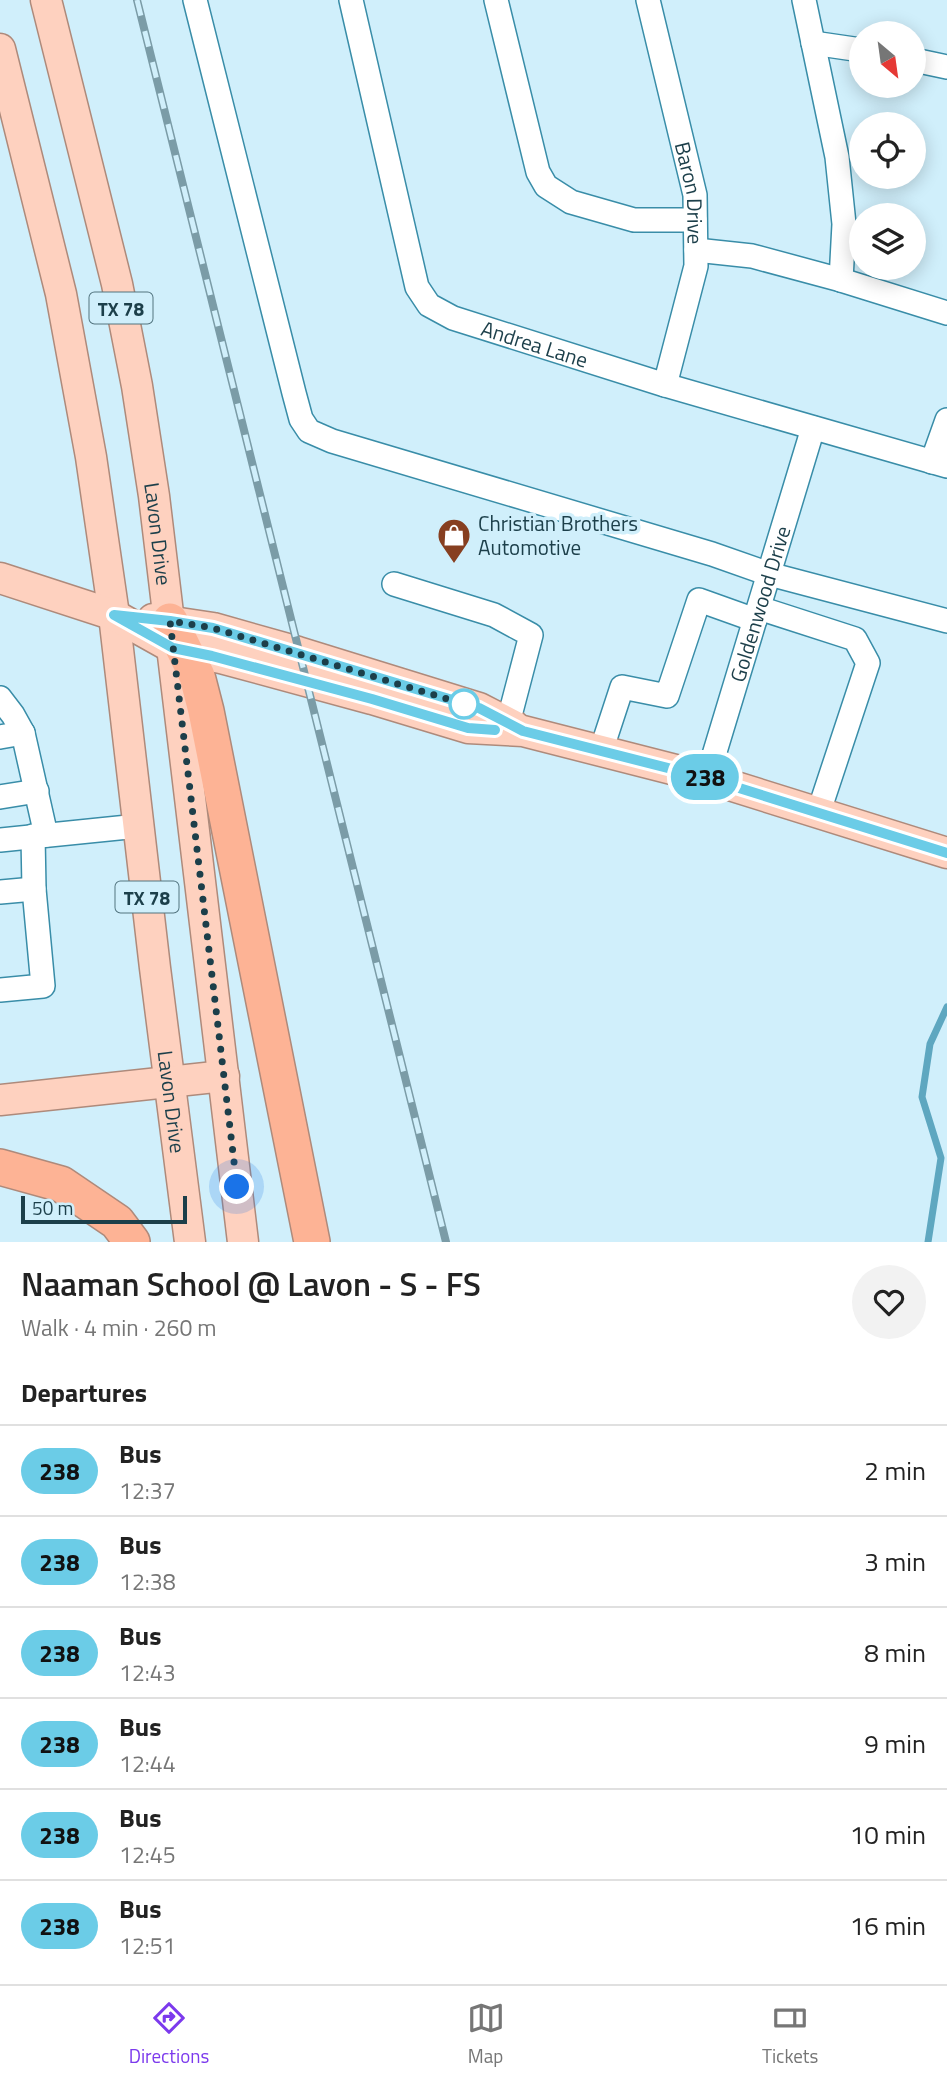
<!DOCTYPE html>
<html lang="en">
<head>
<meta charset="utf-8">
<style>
	:root { --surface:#fff; --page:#f2f2f2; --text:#222; --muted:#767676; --line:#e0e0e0; --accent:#7c3aed }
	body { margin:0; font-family:"Titillium Web",sans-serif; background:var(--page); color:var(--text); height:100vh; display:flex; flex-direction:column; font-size:26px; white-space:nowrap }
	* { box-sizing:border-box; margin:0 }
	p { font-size:23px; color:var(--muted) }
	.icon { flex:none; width:38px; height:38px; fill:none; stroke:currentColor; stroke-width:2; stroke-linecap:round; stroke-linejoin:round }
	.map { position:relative; height:1242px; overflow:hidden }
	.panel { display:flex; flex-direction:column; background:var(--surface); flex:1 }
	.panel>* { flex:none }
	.badge { padding:0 14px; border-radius:23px; font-size:24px; line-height:46px }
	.needle { width:46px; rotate:151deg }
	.controls { position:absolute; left:849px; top:21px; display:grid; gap:14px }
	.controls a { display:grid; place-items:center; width:77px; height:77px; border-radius:50%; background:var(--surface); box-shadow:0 4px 18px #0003; font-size:35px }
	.scale { position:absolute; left:21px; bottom:18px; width:166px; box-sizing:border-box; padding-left:7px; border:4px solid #1c3f4a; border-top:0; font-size:19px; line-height:24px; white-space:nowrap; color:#1c3f4a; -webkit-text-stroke:5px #d0effb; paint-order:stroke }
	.you { position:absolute; width:35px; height:35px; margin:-18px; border:5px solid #fff; border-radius:50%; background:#1a73e8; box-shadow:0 0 0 10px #1a73e833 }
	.map>.badge { position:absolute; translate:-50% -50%; box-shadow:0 0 0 4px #fff }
	h2 { padding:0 21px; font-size:26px; line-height:63px }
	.round { display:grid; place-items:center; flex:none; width:74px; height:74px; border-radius:37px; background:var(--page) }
	.head { display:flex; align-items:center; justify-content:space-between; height:119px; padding:0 21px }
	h1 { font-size:33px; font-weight:600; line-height:52px }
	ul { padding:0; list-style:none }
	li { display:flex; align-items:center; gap:21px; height:91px; padding:0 21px; border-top:2px solid var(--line) }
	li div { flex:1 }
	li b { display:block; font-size:26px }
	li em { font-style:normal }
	li .badge { min-width:77px; font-weight:700; text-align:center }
	.tab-bar { display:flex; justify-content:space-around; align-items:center; height:98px; border-top:2px solid var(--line); background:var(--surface); font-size:19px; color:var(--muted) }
	.tab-bar a { display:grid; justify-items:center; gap:4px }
	.tab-bar .active { color:var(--accent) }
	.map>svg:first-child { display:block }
</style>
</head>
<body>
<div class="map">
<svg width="947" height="1242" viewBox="0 0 947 1242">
	<rect width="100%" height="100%" fill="#d0effb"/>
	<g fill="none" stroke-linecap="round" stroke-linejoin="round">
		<path stroke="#5ea7c0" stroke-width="7" d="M928,1242L941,1158L922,1097L930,1044L947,1007"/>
		<defs>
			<g id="minor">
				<path d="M195,0L294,393L301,419L309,431L332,441L712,554L769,574L947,621"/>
				<path id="s1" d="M351,0L417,287L429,305L453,318L665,385L947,466"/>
				<path d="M496,0L538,172L546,186L571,202L634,220H695"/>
				<path id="s2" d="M648,0L695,195L696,266L665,385"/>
				<path d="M804,0L837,157L844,224L841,280"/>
				<path d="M813,43L861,50"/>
				<path d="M914,60L947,67"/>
				<path d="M696,250L752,256L841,280L947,313"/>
				<path d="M932,462L947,420"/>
				<path d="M394,584L494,615L531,635L508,723"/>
				<path d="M759,608L855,639L868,663L818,814"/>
				<path d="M0,698L13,715L23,733L46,835"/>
				<path d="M0,737L23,733"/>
				<path d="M601,751L622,687L667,696L699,600L755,620"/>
				<path id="s3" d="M707,778L813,428"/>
				<path d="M0,797L37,791"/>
				<path d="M0,840L138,826"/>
				<path d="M0,892L34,889"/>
				<path d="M0,990L43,986L34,889L33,836"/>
			</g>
			<g id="major">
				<path id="s4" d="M46,0L117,284L137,386L154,496L243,1242"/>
				<path id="s5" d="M0,49L61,294L91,457L114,615L155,968L190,1242"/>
				<path d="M0,578L114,615L173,648L221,658L372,699L468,728L523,731L707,778L947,853"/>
				<path d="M153,619L213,628L298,652L479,708L514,726"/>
				<path d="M0,1100L224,1076"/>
			</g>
			<path id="highway" d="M170,621L197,676L206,711L312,1242
				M0,1167L61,1184L117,1222L132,1242"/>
		</defs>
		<use href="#minor" stroke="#398da8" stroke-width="26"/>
		<use href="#major" stroke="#ae8a7b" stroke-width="33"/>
		<use href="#highway" stroke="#ae8a7b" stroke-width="38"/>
		<use href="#minor" stroke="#fff" stroke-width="23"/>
		<use href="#major" stroke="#fed1bf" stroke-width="30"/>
		<use href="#highway" stroke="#fdb395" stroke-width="35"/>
		<defs>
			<path id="rail" d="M137,0L446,1242"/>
		</defs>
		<use href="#rail" stroke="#7b9ca7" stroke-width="8"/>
		<use href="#rail" stroke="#d0effb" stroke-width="5" stroke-dasharray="16" stroke-linecap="butt"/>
	</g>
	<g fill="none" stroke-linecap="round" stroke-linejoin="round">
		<defs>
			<path id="line" d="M495,730L468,728L372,699L212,656L173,648L114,615L170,621L213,628L479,708L523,731L707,778L947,853"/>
		</defs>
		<use href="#line" stroke="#fff" stroke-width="16"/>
		<use href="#line" stroke="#6bcce7" stroke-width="10"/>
		<path stroke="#1c3f4a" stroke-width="7" stroke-dasharray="0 12.6" d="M237,1187L170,621L213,628L464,704"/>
	</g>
	<defs>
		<symbol id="shop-pin" viewBox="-11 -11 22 30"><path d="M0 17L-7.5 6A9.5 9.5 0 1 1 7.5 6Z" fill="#873f20" stroke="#d0effb"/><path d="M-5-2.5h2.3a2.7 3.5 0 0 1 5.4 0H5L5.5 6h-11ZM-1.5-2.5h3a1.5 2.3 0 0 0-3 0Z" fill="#fff"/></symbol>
	</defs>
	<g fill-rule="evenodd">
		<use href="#shop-pin" x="435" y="516" width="38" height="52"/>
	</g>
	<circle fill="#fff" stroke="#6bcce7" stroke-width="3.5" cx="464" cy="704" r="14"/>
	<g text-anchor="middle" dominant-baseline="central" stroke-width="7" stroke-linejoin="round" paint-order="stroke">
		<g fill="#d0effb" stroke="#52747f" stroke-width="2">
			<rect x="89.5" y="292.5" width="63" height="31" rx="5"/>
			<rect x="115.5" y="881.5" width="63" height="31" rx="5"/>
		</g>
		<g font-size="19" font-weight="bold" fill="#1c3f4a">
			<text x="121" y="308">TX 78</text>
			<text x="147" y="897">TX 78</text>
		</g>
		<g font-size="21" fill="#1c3f4a" stroke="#d0effb">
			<text stroke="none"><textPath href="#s2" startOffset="198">Baron Drive</textPath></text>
			<text stroke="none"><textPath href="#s1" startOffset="429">Andrea Lane</textPath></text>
			<text stroke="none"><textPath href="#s4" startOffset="546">Lavon Drive</textPath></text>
			<text stroke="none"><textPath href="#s3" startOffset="182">Goldenwood Drive</textPath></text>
			<text stroke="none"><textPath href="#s5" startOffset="1068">Lavon Drive</textPath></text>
		</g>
		<g font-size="21" fill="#1c3f4a" stroke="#d0effb" text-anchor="start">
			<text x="478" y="523">Christian Brothers<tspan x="478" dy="24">Automotive</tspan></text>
		</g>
	</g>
</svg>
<div class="controls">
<a><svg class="needle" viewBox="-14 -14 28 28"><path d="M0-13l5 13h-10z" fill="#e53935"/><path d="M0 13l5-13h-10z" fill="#767676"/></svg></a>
<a><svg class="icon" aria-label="locate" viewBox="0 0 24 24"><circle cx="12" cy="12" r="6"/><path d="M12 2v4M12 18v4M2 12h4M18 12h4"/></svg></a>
<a><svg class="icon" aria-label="layers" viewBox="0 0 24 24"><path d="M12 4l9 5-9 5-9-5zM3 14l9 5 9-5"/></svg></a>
</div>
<div class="scale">50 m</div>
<div class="you" style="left:237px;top:1187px"></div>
<b class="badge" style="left:705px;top:777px;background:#6bcce7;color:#111">238</b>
</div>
<section class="panel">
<div class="head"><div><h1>Naaman School @ Lavon - S - FS</h1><p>Walk · 4 min · 260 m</p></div><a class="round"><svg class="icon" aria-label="heart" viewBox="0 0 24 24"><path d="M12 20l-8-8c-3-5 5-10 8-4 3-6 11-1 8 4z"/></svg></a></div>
<h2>Departures</h2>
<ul>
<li><span class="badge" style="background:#6bcce7;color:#111">238</span><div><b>Bus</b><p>12:37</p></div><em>2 min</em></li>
<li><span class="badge" style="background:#6bcce7;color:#111">238</span><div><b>Bus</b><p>12:38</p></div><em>3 min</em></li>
<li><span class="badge" style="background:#6bcce7;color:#111">238</span><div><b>Bus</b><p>12:43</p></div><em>8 min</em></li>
<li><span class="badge" style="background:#6bcce7;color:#111">238</span><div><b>Bus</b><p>12:44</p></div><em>9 min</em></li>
<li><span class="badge" style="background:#6bcce7;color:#111">238</span><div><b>Bus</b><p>12:45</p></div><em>10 min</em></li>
<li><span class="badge" style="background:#6bcce7;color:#111">238</span><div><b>Bus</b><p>12:51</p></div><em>16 min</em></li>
</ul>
</section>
<nav class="tab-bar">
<a class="active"><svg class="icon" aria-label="directions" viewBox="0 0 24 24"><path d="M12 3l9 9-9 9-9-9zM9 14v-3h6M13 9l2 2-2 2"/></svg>Directions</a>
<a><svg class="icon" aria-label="map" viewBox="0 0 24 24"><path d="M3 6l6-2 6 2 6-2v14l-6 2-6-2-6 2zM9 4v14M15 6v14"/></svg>Map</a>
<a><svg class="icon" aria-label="tickets" viewBox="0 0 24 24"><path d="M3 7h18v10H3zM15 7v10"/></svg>Tickets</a>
</nav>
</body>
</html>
